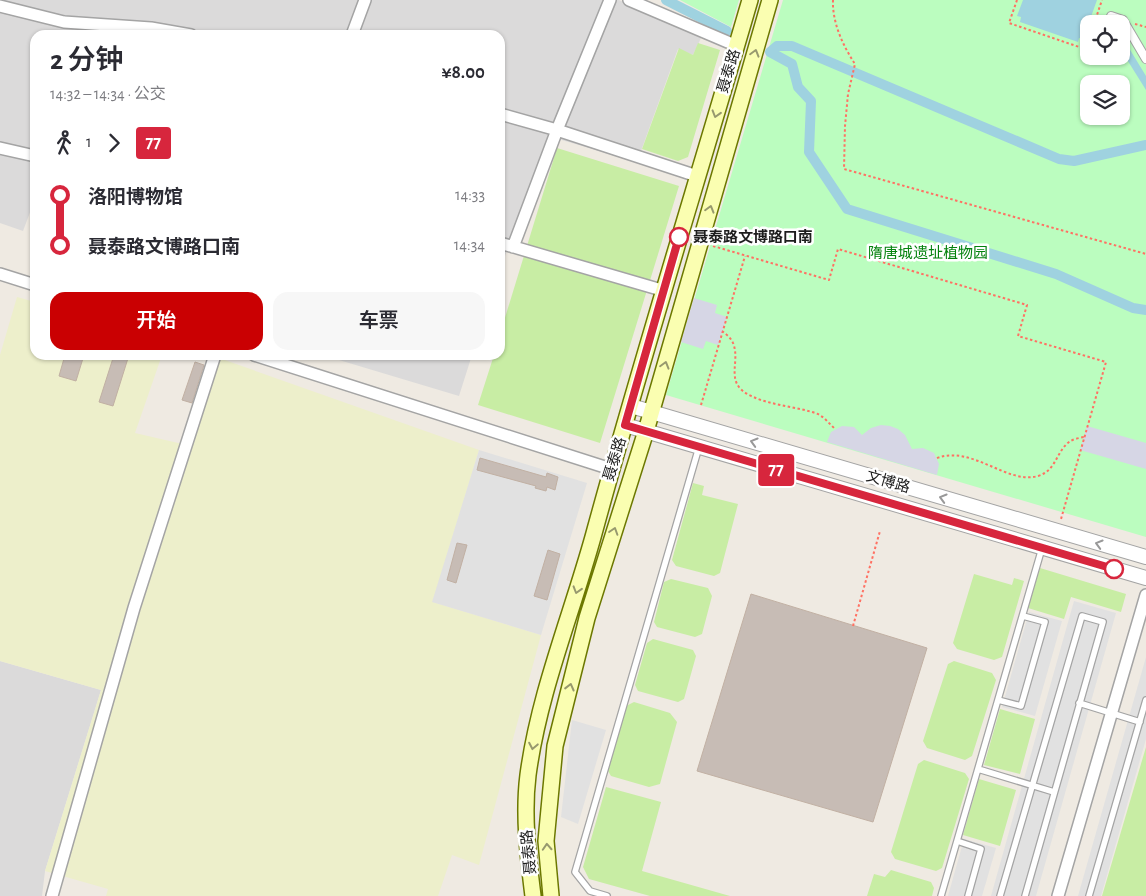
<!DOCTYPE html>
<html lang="zh">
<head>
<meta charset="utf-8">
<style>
	:root { --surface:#fff; --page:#f7f7f7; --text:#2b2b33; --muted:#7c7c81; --accent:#ca0002 }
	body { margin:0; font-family:"Alegreya Sans","Noto Sans SC",sans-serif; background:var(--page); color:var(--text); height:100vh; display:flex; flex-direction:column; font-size:19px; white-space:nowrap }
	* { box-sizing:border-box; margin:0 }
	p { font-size:16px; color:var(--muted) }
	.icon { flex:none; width:28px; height:28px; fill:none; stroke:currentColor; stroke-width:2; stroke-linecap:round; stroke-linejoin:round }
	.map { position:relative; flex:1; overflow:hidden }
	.side { position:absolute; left:30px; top:30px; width:475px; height:330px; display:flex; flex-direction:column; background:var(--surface); border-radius:15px; box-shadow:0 1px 4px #0004 }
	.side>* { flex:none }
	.badge { padding:0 10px; border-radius:4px; font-size:18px; line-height:32px }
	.buttons { position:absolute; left:1080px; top:15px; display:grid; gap:10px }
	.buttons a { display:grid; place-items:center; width:50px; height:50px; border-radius:10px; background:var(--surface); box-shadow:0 1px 4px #0004; font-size:25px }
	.map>.badge { position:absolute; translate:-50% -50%; box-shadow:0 0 0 2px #fff }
	.legs { display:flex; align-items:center; gap:8px; height:55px; padding:0 20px; font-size:16px }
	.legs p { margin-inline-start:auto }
	.summary { display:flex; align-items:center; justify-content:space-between; height:85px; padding:0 20px }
	h1 { font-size:28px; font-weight:600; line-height:38px }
	.action { display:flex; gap:10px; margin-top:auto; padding:10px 20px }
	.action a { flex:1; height:58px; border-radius:15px; background:var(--accent); color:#fff; font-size:20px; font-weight:600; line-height:58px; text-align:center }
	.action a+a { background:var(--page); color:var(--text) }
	ul { padding:0 20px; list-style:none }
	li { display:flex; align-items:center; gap:18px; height:50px; font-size:19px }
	li i { display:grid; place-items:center; width:8px; height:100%; margin:0 6px; background:currentColor }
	li i::after { content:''; width:12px; height:12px; margin:-6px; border:4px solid; border-radius:50%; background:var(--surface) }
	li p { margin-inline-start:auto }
	li:first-child i { background:linear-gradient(#0000 50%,currentColor 0) }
	li:last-child i { background:linear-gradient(currentColor 50%,#0000 0) }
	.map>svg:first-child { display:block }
</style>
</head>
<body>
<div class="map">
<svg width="1146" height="896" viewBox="0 0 1146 896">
	<rect width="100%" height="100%" fill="#efeae2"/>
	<path fill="#dbdada" d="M0,0H619L701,38L693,55L678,49L637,162L548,136L500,270V35H35V199L23,231L0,223Z
		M330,355H472L459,396L329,357Z
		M0,661L101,690L45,871L42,896H0Z"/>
	<path fill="#edefcb" d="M17,297L35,302V355H162L135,433L191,446L219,358L479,450L433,602L541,635L479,865L452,855L438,896H106L108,889L45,871L101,690L0,661V355Z"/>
	<path fill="#c8eda4" d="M698,43L720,50L688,157L678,161L642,149L679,48L693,55Z
		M557,148L679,186L600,443L478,405L494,355H500V334Z
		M693,483L704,486L702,495L738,504L720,573L714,576L676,566L672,560Z
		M1040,568L1126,594L1121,612L1071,597L1064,619L1028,608Z
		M974,574L1012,585L1014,578L1024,581L1002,657L994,660L957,649L953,643Z
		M671,579L708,588L712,596L702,634L695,637L657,627L654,622L664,582Z
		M653,639L693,650L696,656L684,699L678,702L638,691L635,685L647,643Z
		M954,661L992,673L996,680L972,756L965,760L927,748L923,741L948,664Z
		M634,702L670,713L677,722L660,784L649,787L611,776L608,771L626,706Z
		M1000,709L1035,719L1020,774L984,765Z
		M1146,747V896H1102Z
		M924,760L965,773L969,779L942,868L936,871L895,859L891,852L918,764Z
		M979,779L1016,790L1000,846L963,835Z
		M606,787L661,802L642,871L730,896H650L589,879L583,867Z
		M891,870L931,882L934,888L932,896H867L874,874L885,877Z"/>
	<path fill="#bbfdbf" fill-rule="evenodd" d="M680,0H739L731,27Z
		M783,0H1146V537L666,395ZM1089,24H1121V56H1089ZM1089,84H1121V116H1089Z"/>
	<path fill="#e1e1e1" d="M479,450L587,483L541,635L432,602Z
		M1074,601L1116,613L1036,896H991Z
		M1029,612L1062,621L1035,716L1002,707Z
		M1146,657V739L1101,896H1078Z
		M572,720L606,730L578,824L561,817Z
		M964,839L996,848L982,896H948Z"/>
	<path fill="#d6d6e5" d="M694,298L717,305L715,313L727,317L718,345L706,341L703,349L681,342Z
		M881,425L890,426L898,429L905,435L912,449L923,448L934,453L939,464L937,475L827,442L831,432L842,426L854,427L862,435L871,428Z
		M1087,426L1146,443V469L1080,450Z"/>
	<path fill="#9fd2e0" d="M1023,0H1097L1083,39L1079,38L1078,42L1020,22L1021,17L1017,16Z
		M1121,35L1146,76V90L1121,50Z"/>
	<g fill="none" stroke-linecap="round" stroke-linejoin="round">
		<path stroke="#9fd2e0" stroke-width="10" d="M666,0L727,31
			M1146,145L1074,161L1059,159L792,46H777L770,52L792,64L798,87L811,101L809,152L847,209L1056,274L1133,308L1146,310"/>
	</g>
	<path fill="#c7bcb5" stroke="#c1b0a3" d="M65,355H84L76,381L59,376Z
		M114,355H129L113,406L99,402Z
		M195,362L204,365L192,403L182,400Z
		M480,458L546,477L547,473L558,477L555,490L547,487L546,491L535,488L536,486L477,470Z
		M457,543L467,545L456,583L447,580Z
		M548,550L560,554L547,600L534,596Z
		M751,594L927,648L873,822L697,771Z"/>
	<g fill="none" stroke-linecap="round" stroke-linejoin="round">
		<defs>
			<path id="service" d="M998,700L1021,706L1045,622L1023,616
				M1079,703L1140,722
				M978,769L1054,792
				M957,841L981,849L968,896
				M607,896L590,891L575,872L699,447
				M941,896L1042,548
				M1000,896L1082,616L1103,622L1025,896
				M1089,896L1146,700"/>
			<path id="pedestrian" d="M1111,16L1123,20L1146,59"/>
			<path id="minor" d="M629,0L737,46
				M0,6L64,22L151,28L191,35
				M352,35L365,0
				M500,114L557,130L697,176
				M0,148L35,156
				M500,243L665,291
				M513,247L557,130L610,0
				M0,274L35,285
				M254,355L611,469
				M52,896L134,608L215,355
				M1058,896L1146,595"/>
			<path id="tertiary" d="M631,406L1146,557
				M625,425L1146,578"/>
			<path id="secondary" d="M533,896C528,856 523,815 528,775C539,693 571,616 593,537C642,357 698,179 750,0
				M551,896L546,841L555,746L587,618L646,431L770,0"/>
		</defs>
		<use href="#service" stroke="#a4a4a4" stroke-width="8"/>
		<use href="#pedestrian" stroke="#a4a4a4" stroke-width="10"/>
		<use href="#minor" stroke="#a4a4a4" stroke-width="14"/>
		<use href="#tertiary" stroke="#a4a4a4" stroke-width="16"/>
		<use href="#secondary" stroke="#6c7800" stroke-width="18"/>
		<path stroke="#ff7163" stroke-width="2" stroke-dasharray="2.5 2.5" stroke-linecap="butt" d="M833,0C832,22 843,46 855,64L848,94L845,126L844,169L1146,254
			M1017,0L1009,23L1085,49L1089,38
			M1094,24L1102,0
			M1135,24L1146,27
			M713,246L829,280L838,249L1027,305L1018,336L1106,362L1061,519
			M722,331C726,334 731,338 733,343C741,362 724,382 749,395C771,406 796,406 818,414L824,418L835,429
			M701,405L745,256
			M937,458C973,445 1007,485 1038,476C1056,471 1056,452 1069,442C1073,439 1079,438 1084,437
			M853,626L880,531"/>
		<use href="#service" stroke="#fff" stroke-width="5.5"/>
		<use href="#pedestrian" stroke="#fff" stroke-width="8"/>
		<use href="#minor" stroke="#fff" stroke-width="11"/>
		<use href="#tertiary" stroke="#fff" stroke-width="14"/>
		<use href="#secondary" stroke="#fafeb1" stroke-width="15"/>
	</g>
	<defs><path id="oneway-chevron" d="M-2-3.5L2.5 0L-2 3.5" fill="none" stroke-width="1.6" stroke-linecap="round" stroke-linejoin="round" transform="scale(1.25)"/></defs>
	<g stroke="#97996e">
		<use href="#oneway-chevron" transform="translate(755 53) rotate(-74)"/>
		<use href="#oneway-chevron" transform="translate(716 114) rotate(107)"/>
		<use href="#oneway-chevron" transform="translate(710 209) rotate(-74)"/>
		<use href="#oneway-chevron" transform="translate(665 365) rotate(-74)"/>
		<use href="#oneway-chevron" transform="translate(614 531) rotate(-72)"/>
		<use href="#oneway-chevron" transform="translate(577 590) rotate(107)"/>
		<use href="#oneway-chevron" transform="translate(570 687) rotate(-76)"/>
		<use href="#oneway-chevron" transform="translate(533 746) rotate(101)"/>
		<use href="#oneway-chevron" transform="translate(547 847) rotate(-93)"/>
	</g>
	<g stroke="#999">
		<use href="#oneway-chevron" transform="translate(754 442) rotate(-164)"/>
		<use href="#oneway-chevron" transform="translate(943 498) rotate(-164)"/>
		<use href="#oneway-chevron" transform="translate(1099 544) rotate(-164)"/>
	</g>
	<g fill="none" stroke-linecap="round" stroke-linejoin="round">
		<defs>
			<path id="line-1" d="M679,237L625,425L1114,569"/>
		</defs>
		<use href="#line-1" stroke="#fff" stroke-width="11"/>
		<use href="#line-1" stroke="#d7263d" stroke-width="8"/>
	</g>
	<g fill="#fff" stroke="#d7263d" stroke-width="2.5">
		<circle cx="679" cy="237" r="9"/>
		<circle cx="1114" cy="569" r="9"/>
	</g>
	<g text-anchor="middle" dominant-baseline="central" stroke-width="5" stroke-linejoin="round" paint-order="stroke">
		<g font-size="15" fill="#1d1d1d" stroke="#fff">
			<text transform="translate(729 71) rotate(-73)">聂泰路</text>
			<text transform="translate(615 459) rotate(-73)">聂泰路</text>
			<text transform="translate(888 482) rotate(16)">文博路</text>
			<text transform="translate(529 852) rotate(-95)">聂泰路</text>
		</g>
		<g font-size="15" font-weight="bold" fill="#1d1d1d" stroke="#fff" text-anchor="start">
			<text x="693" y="237">聂泰路文博路口南</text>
		</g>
		<g font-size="15" fill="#04820d" stroke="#fff">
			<text x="928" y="253">隋唐城遗址植物园</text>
		</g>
	</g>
</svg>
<div class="buttons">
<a><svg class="icon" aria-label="locate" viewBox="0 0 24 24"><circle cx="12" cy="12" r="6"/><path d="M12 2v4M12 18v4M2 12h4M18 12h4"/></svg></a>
<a><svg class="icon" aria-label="layers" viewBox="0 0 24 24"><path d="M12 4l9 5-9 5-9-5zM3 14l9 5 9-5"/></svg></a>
</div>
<b class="badge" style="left:776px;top:470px;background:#d7263d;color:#fff">77</b>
<section class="side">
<div class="summary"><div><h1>2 分钟</h1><p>14:32 – 14:34 · 公交</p></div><b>¥8.00</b></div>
<div class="legs"><svg class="icon" aria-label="walk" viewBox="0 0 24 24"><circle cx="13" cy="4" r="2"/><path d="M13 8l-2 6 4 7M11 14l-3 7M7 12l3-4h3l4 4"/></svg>1<svg class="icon" aria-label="forward" viewBox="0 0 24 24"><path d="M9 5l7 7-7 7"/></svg><b class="badge" style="background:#d7263d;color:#fff">77</b></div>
<ul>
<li><i style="color:#d7263d"></i><b>洛阳博物馆</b><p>14:33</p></li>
<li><i style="color:#d7263d"></i><b>聂泰路文博路口南</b><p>14:34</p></li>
</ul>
<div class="action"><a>开始</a><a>车票</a></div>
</section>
</div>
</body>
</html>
